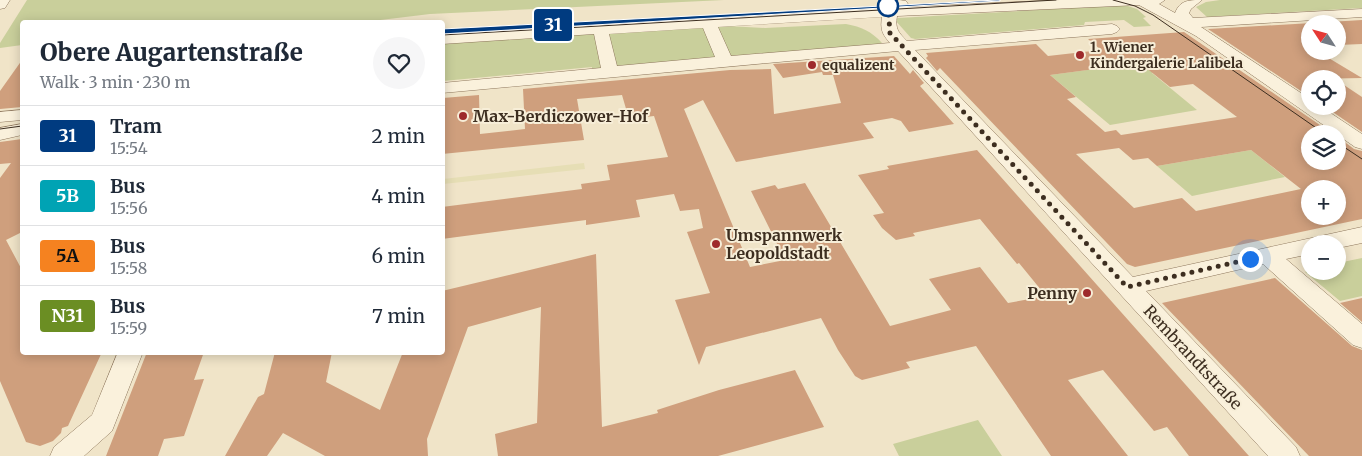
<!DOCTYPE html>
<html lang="en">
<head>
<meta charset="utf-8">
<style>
	:root { --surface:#fff; --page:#f6f6f7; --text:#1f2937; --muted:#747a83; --line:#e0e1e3 }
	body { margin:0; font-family:Merriweather,serif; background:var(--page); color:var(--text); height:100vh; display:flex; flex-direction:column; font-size:19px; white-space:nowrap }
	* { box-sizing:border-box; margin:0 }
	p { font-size:16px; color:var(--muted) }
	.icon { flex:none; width:28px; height:28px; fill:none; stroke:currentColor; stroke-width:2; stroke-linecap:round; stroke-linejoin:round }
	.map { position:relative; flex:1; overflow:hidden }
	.details { position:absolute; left:20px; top:20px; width:425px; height:335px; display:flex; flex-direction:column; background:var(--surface); border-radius:5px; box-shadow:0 2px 12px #0003 }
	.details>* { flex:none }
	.badge { padding:0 10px; border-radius:4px; font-size:18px; line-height:32px }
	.needle { width:32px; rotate:306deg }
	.controls { position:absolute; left:1301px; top:15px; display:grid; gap:10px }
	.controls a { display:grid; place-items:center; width:45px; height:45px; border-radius:50%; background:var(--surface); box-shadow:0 2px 12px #0003; font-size:25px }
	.you { position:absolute; width:25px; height:25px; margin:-12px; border:4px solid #fff; border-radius:50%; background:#1a73e8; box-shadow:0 0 0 8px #1a73e833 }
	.map>.badge { position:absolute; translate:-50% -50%; box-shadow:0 0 0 2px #fff }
	.round { display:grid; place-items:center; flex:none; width:52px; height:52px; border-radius:26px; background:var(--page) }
	.head { display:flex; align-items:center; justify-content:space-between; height:85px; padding:0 20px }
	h1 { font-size:24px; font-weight:800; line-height:38px }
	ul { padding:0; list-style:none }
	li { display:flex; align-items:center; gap:15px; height:60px; padding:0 20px; border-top:1px solid var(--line) }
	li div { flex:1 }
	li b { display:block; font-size:19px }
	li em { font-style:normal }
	li .badge { min-width:55px; font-weight:700; text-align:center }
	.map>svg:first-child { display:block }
</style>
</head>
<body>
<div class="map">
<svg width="1362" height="456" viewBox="0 0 1362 456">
	<rect width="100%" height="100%" fill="#f0e4c8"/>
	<path fill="#e6deb5" d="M584,163L585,169L443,184V179Z"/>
	<path fill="#c9cf9b" d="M27,0H724L430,14L364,22H22V45L0,48V43Z
		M1220,0H1362V8L1207,17L1196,7L1206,2Z
		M1125,5L1137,9L1146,17L1143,18L1151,26L1134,27L1124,20L1085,22L1084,25L915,39L911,38L895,20L898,18Z
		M846,24C862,27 871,31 882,43L872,45L592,69V67L443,81L442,41L727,26L765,28Z
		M1164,48L1152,73L1197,110L1110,125L1050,75L1139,63Z
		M1251,150L1285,177L1192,196L1157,166Z
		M1362,258V296L1340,301L1305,272L1310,269V271H1338V263Z
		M978,420L1002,456H899L893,444Z"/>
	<path fill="#cf9f7d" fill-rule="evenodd" d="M1362,20V44L1338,45V24H1310V51H1317L1362,78L1310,79V97L1208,29Z
		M1184,32L1333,134H1310V161H1338V137L1354,149L1362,151V219L1135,267L1127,264L940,68L937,71L926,58L928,56L926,53L1036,44L1048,56L1101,50L1088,39ZM1140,63L1170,87L1193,84L1237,117L1121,135L1116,130L1105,132L1067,99L1076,97L1050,75ZM1119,148L1133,160L1148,158L1157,166L1251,150L1301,189L1196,211L1182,198L1134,208L1076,154ZM1310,189H1338V216H1310Z
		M894,56L910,74L913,70L924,83L920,86L954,124L909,132L901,121L892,118L863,123L874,138L736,162L703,100L684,109L750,267L785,260L751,191L775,185L778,189L805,183L890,326L951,310L929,279L980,267L1008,303L1046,296L1019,263L1017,264L980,219L913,233L915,236L896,240L882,228L873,215L884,213L858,175L889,169L887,166L977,150L1249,456H1189L1167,427L1154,431L1103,370L1068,380L1128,456H1051L976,346L906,362L910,368L862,380L855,376L838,350L821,318L706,347L699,365L675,300L710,293L687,232L703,228L699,209L680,211L674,194L636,200L640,217L586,225V220L442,239V207L582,189L581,184L610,180L607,165L668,157L654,116L629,119L622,95L577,99L584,140L442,154L443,98L479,95L480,134L525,129L523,89L730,70L771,69L774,114L841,103L833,75H823L822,72L783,78L773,64Z
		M22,60V107L0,109V91Z
		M1338,81L1362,97V132L1324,106H1338Z
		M22,139V232L6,240L22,270V352H102L68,426L62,428L61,433L53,441L40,446L26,442L0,381V178L11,163L0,164V142Z
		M596,254L602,427L658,413L657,410L719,390L795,370L824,427L718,456H498L495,434L537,423L541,307L468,327L427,439L428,456H325L283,433L267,456H225L258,397L264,394L275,352H332L326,382L380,410L403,352H442V291Z
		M1275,278L1352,346L1362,350V456H1309L1162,303Z
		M1362,298V322L1340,303Z
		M147,352H204L194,380L204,379L184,436L164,439L158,456H106Z"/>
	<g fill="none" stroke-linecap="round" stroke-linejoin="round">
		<defs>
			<path id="minor" d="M0,0H10L5,8L0,9Z
				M899,0L906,1L908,4L906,7L1060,0H1165L1159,4L1175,13C1180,0 1189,0 1202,0L1191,9L1189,13L1193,18L1362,9V17L1201,27L1310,99V106H1320L1362,134V149L1355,147L1196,36L1139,5L897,16C895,29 898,32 907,41L1112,24L1117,26L1120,29L1117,32L1112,34L915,50L1133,277L1362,227V243L1338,248V244H1310V254L1286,259L1362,324V348L1353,345L1263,264L1146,291L1296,447L1300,456H1268L898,51L442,93V83L601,68L594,34L442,44V34L886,8ZM882,17C880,29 882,34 890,43L731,56L718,27ZM703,28L715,57L617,66L609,34Z
				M22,110V120L0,122V112Z
				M22,124V135L0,140V128Z
				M118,352H143L112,431L84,456H50L54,447L92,415Z"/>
		</defs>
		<use href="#minor" stroke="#8d765c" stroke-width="1"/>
		<use href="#minor" fill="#faf1dc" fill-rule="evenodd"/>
		<path stroke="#3d2e20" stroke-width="1" d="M1113,0L1135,6L1153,15L1325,134
			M442,35L1056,0
			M0,129L22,126
			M1338,143L1362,159"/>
	</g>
	<path fill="#003b80" stroke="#fff" d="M997,0H1000V1L442,34L439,32L442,29Z"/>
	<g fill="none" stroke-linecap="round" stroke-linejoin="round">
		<path stroke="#3d2e20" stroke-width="5" stroke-dasharray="0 9" d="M888,6L890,33L1127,287L1250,259"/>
	</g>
	<circle fill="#fff" stroke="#003b80" stroke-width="2.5" cx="888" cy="6" r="10"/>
	<g fill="#9e2a2b" stroke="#f7eed8" stroke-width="2">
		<circle cx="1080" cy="55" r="5"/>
		<circle cx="812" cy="65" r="5"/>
		<circle cx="463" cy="116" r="5"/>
		<circle cx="716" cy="244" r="5"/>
		<circle cx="1087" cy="293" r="5"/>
	</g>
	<g text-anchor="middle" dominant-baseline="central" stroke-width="4" stroke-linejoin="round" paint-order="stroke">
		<g font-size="14" font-weight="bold" fill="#3d2e20" stroke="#f7eed8" text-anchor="start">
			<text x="1090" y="47">1. Wiener<tspan x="1090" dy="16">Kindergalerie Lalibela</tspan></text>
			<text x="822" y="65">equalizent</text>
		</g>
		<g font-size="16" font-weight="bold" fill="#3d2e20" stroke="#f7eed8" text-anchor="start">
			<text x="473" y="116">Max-Berdiczower-Hof</text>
			<text x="726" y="235">Umspannwerk<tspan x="726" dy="18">Leopoldstadt</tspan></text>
			<text x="1077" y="293" text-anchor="end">Penny</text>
		</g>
		<g font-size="16" fill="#3d2e20" stroke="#f7eed8">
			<text transform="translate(1193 357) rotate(47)">Rembrandtstraße</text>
		</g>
	</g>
</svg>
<div class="controls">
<a><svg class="needle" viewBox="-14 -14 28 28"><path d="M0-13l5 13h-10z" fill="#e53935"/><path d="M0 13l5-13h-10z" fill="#747a83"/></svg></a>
<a><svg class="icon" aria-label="locate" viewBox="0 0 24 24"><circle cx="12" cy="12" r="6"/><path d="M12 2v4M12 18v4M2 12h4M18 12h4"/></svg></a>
<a><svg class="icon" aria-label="layers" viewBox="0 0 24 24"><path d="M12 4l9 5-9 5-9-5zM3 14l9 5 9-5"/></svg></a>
<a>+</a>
<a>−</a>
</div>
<div class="you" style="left:1250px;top:259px"></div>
<b class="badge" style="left:553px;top:25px;background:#003b80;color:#fff">31</b>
<section class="details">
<div class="head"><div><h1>Obere Augartenstraße</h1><p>Walk · 3 min · 230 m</p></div><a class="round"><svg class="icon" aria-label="heart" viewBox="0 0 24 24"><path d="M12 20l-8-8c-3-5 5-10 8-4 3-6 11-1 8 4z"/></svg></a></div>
<ul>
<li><span class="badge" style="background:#003b80;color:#fff">31</span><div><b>Tram</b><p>15:54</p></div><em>2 min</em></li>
<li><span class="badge" style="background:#00a3b4;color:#fff">5B</span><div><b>Bus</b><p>15:56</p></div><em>4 min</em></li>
<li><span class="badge" style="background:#f58220;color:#111">5A</span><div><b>Bus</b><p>15:58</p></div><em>6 min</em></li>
<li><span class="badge" style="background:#6b8e23;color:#fff">N31</span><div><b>Bus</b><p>15:59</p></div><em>7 min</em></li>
</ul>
</section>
</div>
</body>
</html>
